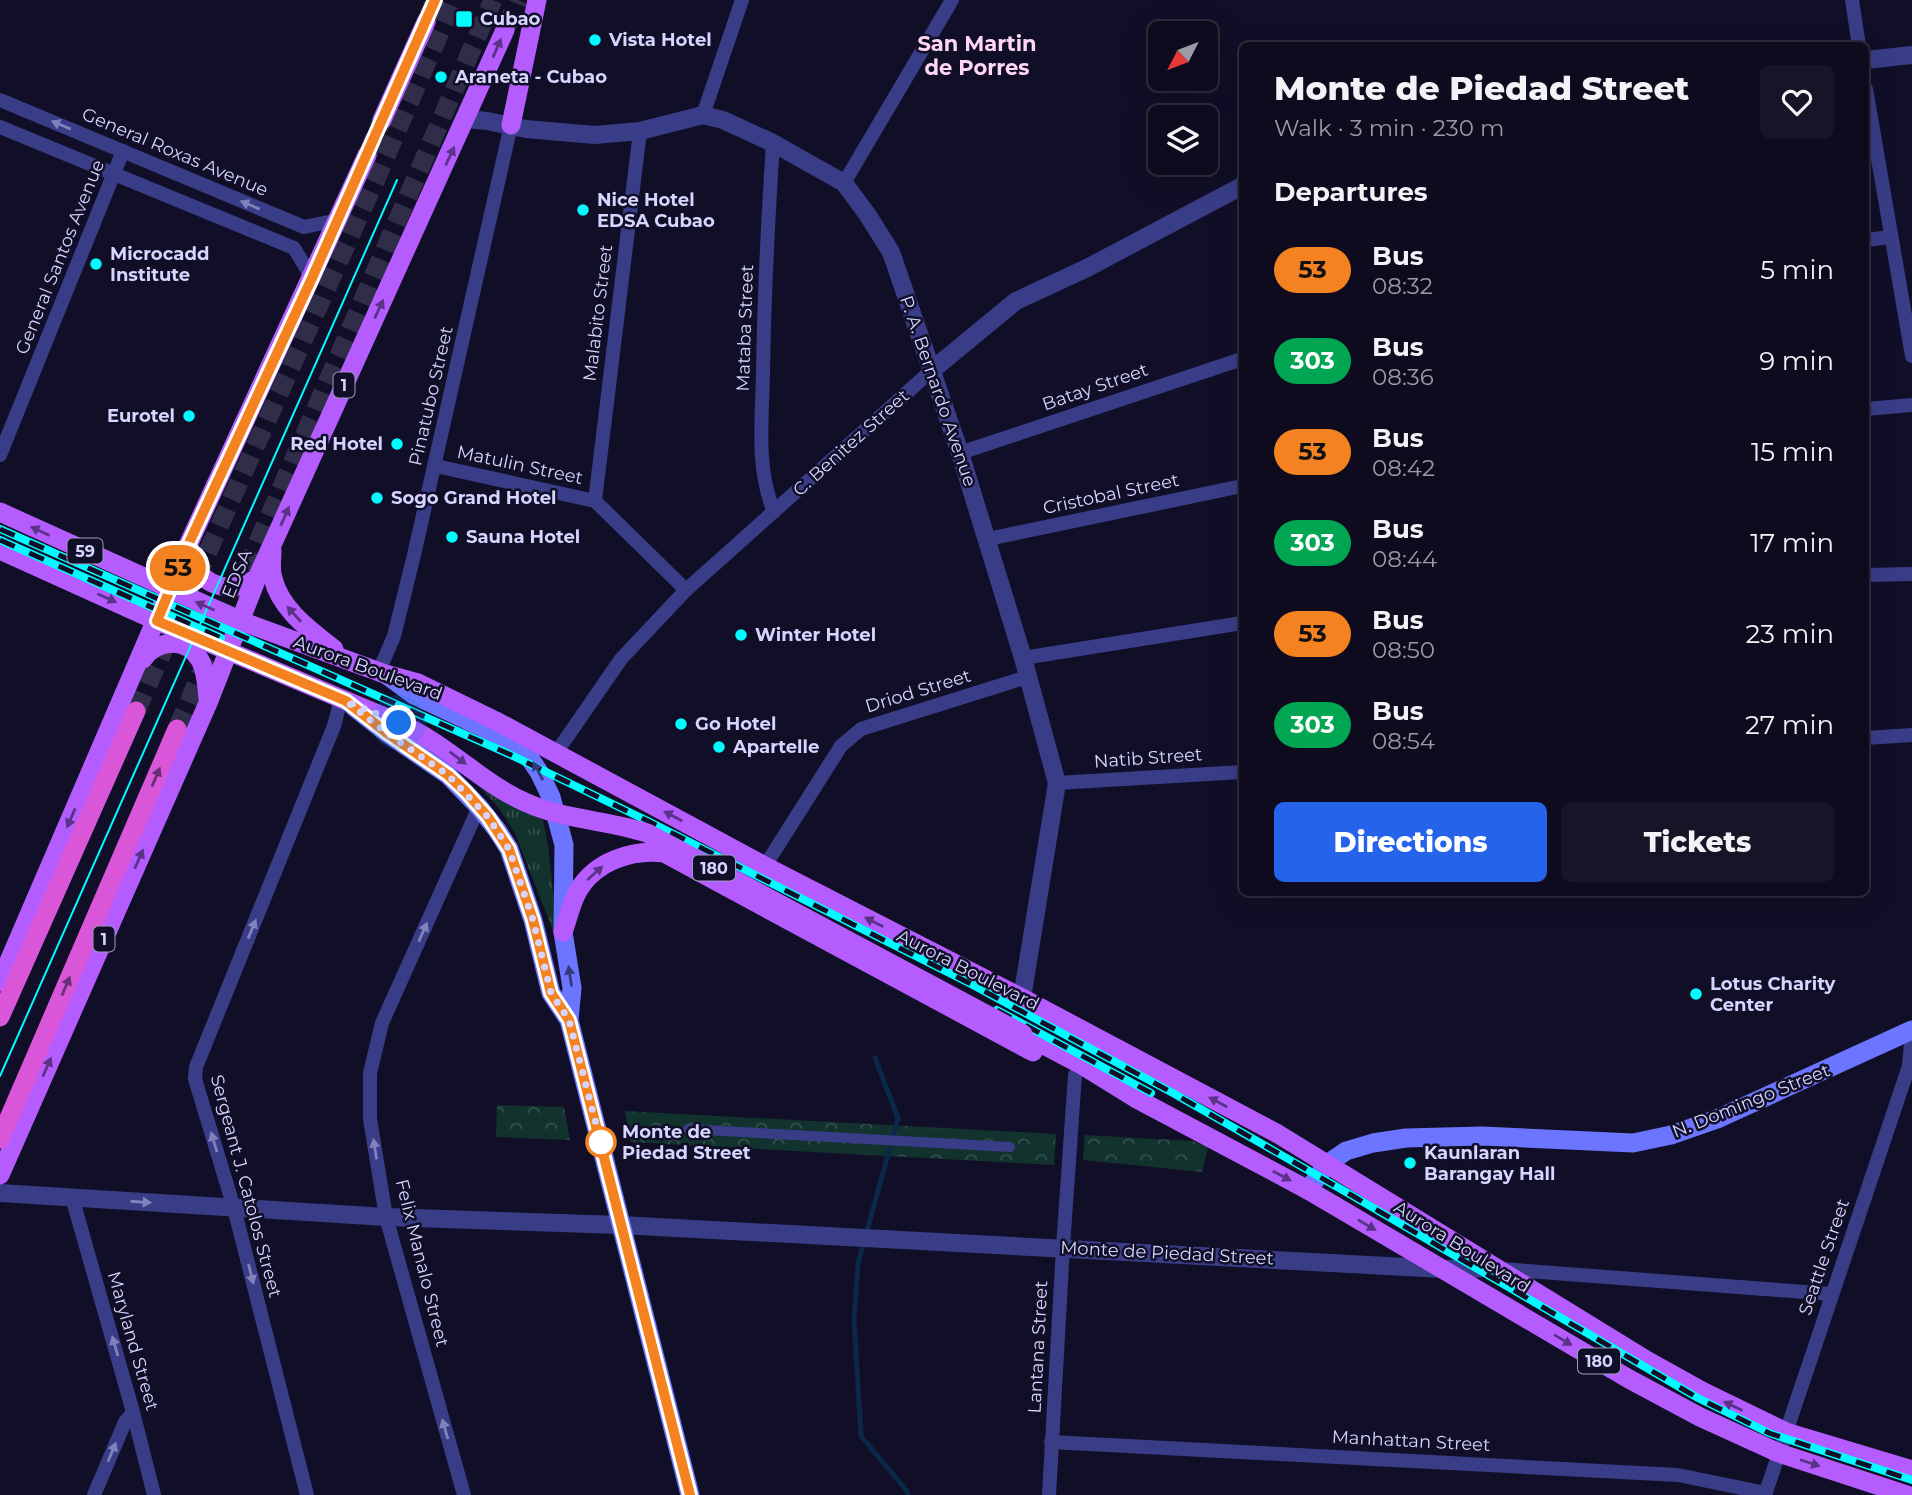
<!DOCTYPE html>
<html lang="en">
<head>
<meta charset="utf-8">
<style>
	:root { --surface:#0d0b1d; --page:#161426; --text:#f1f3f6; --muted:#9a9ba4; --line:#2d2b3b; --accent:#2563eb }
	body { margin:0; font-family:Montserrat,sans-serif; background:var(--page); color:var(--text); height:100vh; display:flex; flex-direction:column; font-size:26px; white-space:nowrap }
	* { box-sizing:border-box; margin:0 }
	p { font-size:23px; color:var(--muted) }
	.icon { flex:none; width:38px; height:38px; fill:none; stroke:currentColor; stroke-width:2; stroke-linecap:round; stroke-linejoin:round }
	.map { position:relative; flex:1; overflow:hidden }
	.details { position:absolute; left:1239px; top:42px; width:630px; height:854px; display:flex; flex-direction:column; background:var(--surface); border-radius:10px; box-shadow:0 7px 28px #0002,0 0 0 2px var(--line) }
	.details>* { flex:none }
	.badge { padding:0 14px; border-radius:23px; font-size:24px; line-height:46px }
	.needle { width:46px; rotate:228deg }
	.fabs { position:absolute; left:1148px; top:21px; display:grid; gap:14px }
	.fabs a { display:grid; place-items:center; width:70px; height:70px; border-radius:10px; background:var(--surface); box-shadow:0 7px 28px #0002,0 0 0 2px var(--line); font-size:35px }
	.you { position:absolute; width:35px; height:35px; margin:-18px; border:5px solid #fff; border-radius:50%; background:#1a73e8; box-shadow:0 0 0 10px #1a73e833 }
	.map>.badge { position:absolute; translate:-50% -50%; box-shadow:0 0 0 4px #fff }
	h2 { padding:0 35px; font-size:26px; line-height:63px }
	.round { display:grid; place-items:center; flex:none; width:74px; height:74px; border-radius:10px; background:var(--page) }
	.head { display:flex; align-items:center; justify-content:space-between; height:119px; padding:0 35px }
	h1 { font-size:33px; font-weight:800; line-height:52px }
	.cta { display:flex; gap:14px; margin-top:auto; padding:14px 35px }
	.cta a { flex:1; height:80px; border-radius:10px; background:var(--accent); color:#fff; font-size:28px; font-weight:800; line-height:80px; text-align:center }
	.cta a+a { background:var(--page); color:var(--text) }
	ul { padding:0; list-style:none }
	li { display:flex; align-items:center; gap:21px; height:91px; padding:0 35px }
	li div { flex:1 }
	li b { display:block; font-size:26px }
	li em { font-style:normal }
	li .badge { min-width:77px; font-weight:700; text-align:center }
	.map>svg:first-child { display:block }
</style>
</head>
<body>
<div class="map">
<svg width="1912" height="1495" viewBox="0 0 1912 1495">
	<defs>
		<pattern id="grass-tufts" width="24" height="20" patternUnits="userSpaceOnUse" patternTransform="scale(1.75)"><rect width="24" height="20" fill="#12322e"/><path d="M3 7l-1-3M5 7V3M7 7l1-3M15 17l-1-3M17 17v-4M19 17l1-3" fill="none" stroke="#344f4d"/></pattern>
		<pattern id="park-crowns" width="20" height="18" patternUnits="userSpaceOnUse" patternTransform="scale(1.75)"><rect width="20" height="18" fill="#12322e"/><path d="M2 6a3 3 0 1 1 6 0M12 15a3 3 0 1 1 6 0" fill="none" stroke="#344f4d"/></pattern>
	</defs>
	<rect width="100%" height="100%" fill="#110f27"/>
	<path fill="url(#grass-tufts)" d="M476,783L514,807L543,820L548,845L559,946L514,831L497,806Z"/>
	<path fill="url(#park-crowns)" d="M497,1105L564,1107L570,1140L496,1137Z
		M625,1111L1056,1134L1054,1165L630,1142Z
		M1085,1135L1193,1141L1208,1147L1202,1172L1083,1160Z"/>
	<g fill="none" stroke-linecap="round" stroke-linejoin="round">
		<path stroke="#0b274a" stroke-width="5" d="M875,1058L898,1118L858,1264L854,1319L861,1436L907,1491L908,1495"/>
		<path stroke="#2f2d47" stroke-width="19" stroke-dasharray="19 10" stroke-linecap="butt" d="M426,22L435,0
			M505,30L518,0
			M367,155L382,120"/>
		<path stroke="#2f2d47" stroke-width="19" stroke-dasharray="19 10" stroke-linecap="butt" d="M136,711L379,172L454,0
			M177,729L493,0"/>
		<path stroke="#393d87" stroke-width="10" d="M688,1129L1010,1147"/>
		<path stroke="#393d87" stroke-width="14" d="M1852,0L1859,46
			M1866,89L1912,356
			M0,100L304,227L338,220
			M703,115L742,0
			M0,127L294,248L312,278
			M773,143C768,220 764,297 763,374C762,421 756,468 774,512
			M844,183L952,0
			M1866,240L1890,237
			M1866,409L1912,405
			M960,453L1242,359
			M0,455L123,151
			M436,466L595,501L686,590
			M595,501L640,131
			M988,539L1242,486
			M1866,575L1912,574
			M1023,658L1242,623
			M379,671L394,636L414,555L511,125
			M1866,738L1912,735
			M556,753L621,659L686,590L931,371
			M1057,783L1242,772
			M765,866L841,746L861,729L1027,677
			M72,1197L133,1412L154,1495
			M1501,1269L1831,1294
			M1051,1442L1678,1475L1766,1493
			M94,1495L125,1422L133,1412
			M307,1495L234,1208L195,1079L196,1067L334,726L341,699
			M464,1495L386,1217L370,1119V1073L382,1023L479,807
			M1049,1495L1063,1247L1075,1075
			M1765,1495L1909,1066L1912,1031"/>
		<path stroke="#393d87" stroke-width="18" d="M1866,60L1912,55
			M467,119L487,121L526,129L595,135L640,131L703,115L723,120L773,143L844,183L867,214L891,252L960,453L1023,658L1057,783L1022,998
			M931,371L1016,301L1087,268L1242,186
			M0,1193L386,1217L620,1225L1443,1269L1497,1268"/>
		<path stroke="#6c75ff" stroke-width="19" d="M387,675L414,695L513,742L525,751L539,772L551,797L564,845L563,932L572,988L569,1020
			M354,707L387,733L448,775L479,807L497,830L509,849L533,920L551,993L569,1020L690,1495
			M1308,1190L1327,1164L1346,1151L1373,1143L1406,1138L1482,1136L1633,1143L1671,1135L1717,1119L1912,1030"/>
		<path stroke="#b55cff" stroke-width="19" d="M382,120L426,22
			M511,125L537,0
			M0,512L241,621L385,674L418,683L498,722L765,866L1022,998L1278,1134L1648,1361L1702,1391L1786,1432L1912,1470
			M189,543C191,581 224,599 257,578
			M0,550L157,621L399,723
			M272,550C272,559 270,569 273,578C280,609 310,630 334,649
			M143,659C157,640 186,636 200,660C206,670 207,687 208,699
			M563,932C568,919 571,903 578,891C595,861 633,849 664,853L1033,1052
			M0,982L189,543L367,155
			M1023,1034L1080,1064L1135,1098L1308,1190L1629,1379L1700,1417L1779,1453L1907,1495
			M0,1175L208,703L257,578L505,30"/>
		<path stroke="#da56d9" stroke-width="19" d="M0,1017L136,711
			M0,1139L177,729"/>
		<path stroke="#01fbff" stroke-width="2" d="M0,1076L397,180"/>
		<defs>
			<path id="rail" d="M0,529L509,754L652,823L971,984L1173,1093L1353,1196L1698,1398L1769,1433L1912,1480
				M0,540L221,638
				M997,1010L1151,1093"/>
		</defs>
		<use href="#rail" stroke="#01fbff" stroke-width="8"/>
		<use href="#rail" stroke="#110f27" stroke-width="5" stroke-dasharray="16" stroke-linecap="butt"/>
		<path stroke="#b55cff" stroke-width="19" d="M399,723C447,744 481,783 527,803C565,820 607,820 647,833L1023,1034"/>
	</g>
	<defs><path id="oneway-solid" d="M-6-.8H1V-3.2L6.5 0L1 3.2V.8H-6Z" transform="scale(1.75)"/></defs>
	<g fill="#5b3288">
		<use href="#oneway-solid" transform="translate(497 48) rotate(-67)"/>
		<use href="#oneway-solid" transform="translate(450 156) rotate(-65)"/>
		<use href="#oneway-solid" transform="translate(379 309) rotate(-65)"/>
		<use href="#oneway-solid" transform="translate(285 516) rotate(-66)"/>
		<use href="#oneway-solid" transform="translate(40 531) rotate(-155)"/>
		<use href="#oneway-solid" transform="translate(107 598) rotate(24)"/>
		<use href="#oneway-solid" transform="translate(205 606) rotate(-156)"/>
		<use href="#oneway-solid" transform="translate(294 614) rotate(-132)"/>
		<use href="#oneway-solid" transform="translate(458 758) rotate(37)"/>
		<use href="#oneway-solid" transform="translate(673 816) rotate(-152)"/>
		<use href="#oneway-solid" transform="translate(71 818) rotate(114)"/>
		<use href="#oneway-solid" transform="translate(139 859) rotate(-66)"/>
		<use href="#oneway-solid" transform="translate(595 873) rotate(-42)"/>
		<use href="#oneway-solid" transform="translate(874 922) rotate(-153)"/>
		<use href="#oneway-solid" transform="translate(47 1067) rotate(-66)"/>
		<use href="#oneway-solid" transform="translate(1218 1102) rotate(-152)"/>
		<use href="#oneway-solid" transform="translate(1282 1176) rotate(28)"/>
		<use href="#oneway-solid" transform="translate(1367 1225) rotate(30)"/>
		<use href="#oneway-solid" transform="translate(1563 1340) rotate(31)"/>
		<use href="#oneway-solid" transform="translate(1733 1406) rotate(-154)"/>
		<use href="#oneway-solid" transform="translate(1810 1463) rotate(18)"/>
	</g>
	<g fill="#8081bd">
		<use href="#oneway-solid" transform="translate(61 125) rotate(-157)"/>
		<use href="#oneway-solid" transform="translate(250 205) rotate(-157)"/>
		<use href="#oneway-solid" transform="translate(252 929) rotate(-68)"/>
		<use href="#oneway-solid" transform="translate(423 932) rotate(-66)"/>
		<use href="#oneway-solid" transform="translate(214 1142) rotate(-107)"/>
		<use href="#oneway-solid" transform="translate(375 1149) rotate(-99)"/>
		<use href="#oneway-solid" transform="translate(141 1202) rotate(4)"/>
		<use href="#oneway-solid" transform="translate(251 1274) rotate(76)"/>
		<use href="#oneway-solid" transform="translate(115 1346) rotate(-106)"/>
		<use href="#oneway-solid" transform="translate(445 1429) rotate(-106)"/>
		<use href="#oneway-solid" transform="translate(112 1452) rotate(-67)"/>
	</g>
	<g fill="#35387d">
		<use href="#oneway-solid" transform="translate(538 771) rotate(-118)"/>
		<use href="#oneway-solid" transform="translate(570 976) rotate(-99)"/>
	</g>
	<g fill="#6b2f77">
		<use href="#oneway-solid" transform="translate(156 777) rotate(-67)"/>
		<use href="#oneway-solid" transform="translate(66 986) rotate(-67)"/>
	</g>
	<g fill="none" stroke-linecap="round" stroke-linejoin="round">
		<defs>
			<path id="line" d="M435,0L312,278L189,543L157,621L346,701L387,733L448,775L466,792L488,817L509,849L533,920L551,993L569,1020L690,1495"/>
		</defs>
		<use href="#line" stroke="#fff" stroke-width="16"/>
		<use href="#line" stroke="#f58220" stroke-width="10"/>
		<path stroke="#d7d5ff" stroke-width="7" stroke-dasharray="0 12.6" d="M399,723L346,701L387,733L448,775L488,817L509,849L533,920L551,993L569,1020L602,1147L601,1142"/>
	</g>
	<g fill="#01fbff" stroke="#110f27" stroke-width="2.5">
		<rect x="455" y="10" width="18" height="18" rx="3.5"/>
		<circle cx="595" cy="40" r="7"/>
		<circle cx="441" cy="77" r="7"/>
		<circle cx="583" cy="210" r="7"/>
		<circle cx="96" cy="264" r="7"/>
		<circle cx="189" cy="416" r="7"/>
		<circle cx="397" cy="444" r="7"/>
		<circle cx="377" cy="498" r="7"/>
		<circle cx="452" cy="537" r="7"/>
		<circle cx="741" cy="635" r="7"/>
		<circle cx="681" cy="724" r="7"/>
		<circle cx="719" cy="747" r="7"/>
		<circle cx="1696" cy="994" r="7"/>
		<circle cx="1410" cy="1163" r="7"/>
	</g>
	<circle fill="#fff" stroke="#f58220" stroke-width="3.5" cx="601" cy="1142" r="14"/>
	<g text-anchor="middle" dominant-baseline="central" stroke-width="5" stroke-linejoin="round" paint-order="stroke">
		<g fill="#110f27" stroke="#9c9abe" stroke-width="2">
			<rect x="333.5" y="372.5" width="21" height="25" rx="5"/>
			<rect x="67.5" y="538.5" width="35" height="25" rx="5"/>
			<rect x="693" y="855.5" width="42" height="25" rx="5"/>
			<rect x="93.5" y="926.5" width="21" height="25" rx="5"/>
			<rect x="1578" y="1348.5" width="42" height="25" rx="5"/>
		</g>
		<g font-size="16" font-weight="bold" fill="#d7d5ff">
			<text x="344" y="385">1</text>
			<text x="85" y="551">59</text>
			<text x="714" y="868">180</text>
			<text x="104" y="939">1</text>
			<text x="1599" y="1361">180</text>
		</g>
		<g font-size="18" font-weight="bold" fill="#d7d5ff" stroke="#110f27" text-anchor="start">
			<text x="480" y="19">Cubao</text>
			<text x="609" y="40">Vista Hotel</text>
			<text x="455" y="77">Araneta - Cubao</text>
			<text x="597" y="200">Nice Hotel<tspan x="597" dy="21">EDSA Cubao</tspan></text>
			<text x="110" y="254">Microcadd<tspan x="110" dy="21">Institute</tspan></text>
			<text x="175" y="416" text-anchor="end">Eurotel</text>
			<text x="383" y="444" text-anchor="end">Red Hotel</text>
			<text x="391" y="498">Sogo Grand Hotel</text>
			<text x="466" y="537">Sauna Hotel</text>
			<text x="755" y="635">Winter Hotel</text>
			<text x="695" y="724">Go Hotel</text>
			<text x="733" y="747">Apartelle</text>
			<text x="1710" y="984">Lotus Charity<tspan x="1710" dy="21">Center</tspan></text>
			<text x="1424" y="1153">Kaunlaran<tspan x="1424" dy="21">Barangay Hall</tspan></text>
		</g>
		<g font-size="18" fill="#d7d5ff" stroke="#110f27">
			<text transform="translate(175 152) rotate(23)">General Roxas Avenue</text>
			<text transform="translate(60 257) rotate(-68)">General Santos Avenue</text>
			<text transform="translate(598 313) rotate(-83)">Malabito Street</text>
			<text transform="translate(745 328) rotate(-88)">Mataba Street</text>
			<text transform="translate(1095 387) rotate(-19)">Batay Street</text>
			<text transform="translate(938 391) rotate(71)">P. A. Bernardo Avenue</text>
			<text transform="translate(431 396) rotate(-77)">Pinatubo Street</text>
			<text transform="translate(851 443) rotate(-42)">C. Benitez Street</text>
			<text transform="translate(520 465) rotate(12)">Matulin Street</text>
			<text transform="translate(1111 494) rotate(-12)">Cristobal Street</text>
			<text transform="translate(237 574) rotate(-68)">EDSA</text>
			<text transform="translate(368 668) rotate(20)">Aurora Boulevard</text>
			<text transform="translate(918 691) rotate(-17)">Driod Street</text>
			<text transform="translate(1148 758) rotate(-4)">Natib Street</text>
			<text transform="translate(968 970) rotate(27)">Aurora Boulevard</text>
			<text transform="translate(1751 1101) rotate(-22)">N. Domingo Street</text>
			<text transform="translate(246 1186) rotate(75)">Sergeant J. Catolos Street</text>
			<text transform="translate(1462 1247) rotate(32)">Aurora Boulevard</text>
			<text transform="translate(1167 1253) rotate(3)">Monte de Piedad Street</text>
			<text transform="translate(1824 1257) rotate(-71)">Seattle Street</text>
			<text transform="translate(422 1263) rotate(76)">Felix Manalo Street</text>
			<text transform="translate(133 1341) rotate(74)">Maryland Street</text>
			<text transform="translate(1038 1347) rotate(-87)">Lantana Street</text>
			<text transform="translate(1411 1441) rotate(3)">Manhattan Street</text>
		</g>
		<g font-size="18" font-weight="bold" fill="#d7d5ff" stroke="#110f27" text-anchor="start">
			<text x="622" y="1132">Monte de<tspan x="622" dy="21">Piedad Street</tspan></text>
		</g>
		<g font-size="21" font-weight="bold" fill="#ffd7f4" stroke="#110f27">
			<text x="977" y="43">San Martin<tspan x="977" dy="24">de Porres</tspan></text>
		</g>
	</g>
</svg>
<div class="fabs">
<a><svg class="needle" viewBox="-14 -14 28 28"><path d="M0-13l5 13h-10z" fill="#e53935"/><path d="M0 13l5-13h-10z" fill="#9a9ba4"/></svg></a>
<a><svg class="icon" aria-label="layers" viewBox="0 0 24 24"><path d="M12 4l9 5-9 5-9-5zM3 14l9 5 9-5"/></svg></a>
</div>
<div class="you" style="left:399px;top:723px"></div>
<b class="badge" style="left:178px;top:568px;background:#f58220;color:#111">53</b>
<section class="details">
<div class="head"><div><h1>Monte de Piedad Street</h1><p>Walk · 3 min · 230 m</p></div><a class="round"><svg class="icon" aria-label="heart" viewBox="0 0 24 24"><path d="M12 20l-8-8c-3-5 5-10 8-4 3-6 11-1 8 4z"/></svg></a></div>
<h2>Departures</h2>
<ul>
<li><span class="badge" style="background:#f58220;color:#111">53</span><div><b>Bus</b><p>08:32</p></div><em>5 min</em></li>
<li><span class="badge" style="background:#00a651;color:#fff">303</span><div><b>Bus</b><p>08:36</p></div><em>9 min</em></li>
<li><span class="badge" style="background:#f58220;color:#111">53</span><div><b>Bus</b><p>08:42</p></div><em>15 min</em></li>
<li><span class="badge" style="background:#00a651;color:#fff">303</span><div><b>Bus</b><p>08:44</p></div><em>17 min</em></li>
<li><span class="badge" style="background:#f58220;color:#111">53</span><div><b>Bus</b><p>08:50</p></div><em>23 min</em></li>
<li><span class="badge" style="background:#00a651;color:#fff">303</span><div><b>Bus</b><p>08:54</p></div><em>27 min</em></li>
</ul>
<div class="cta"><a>Directions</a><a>Tickets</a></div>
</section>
</div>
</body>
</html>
